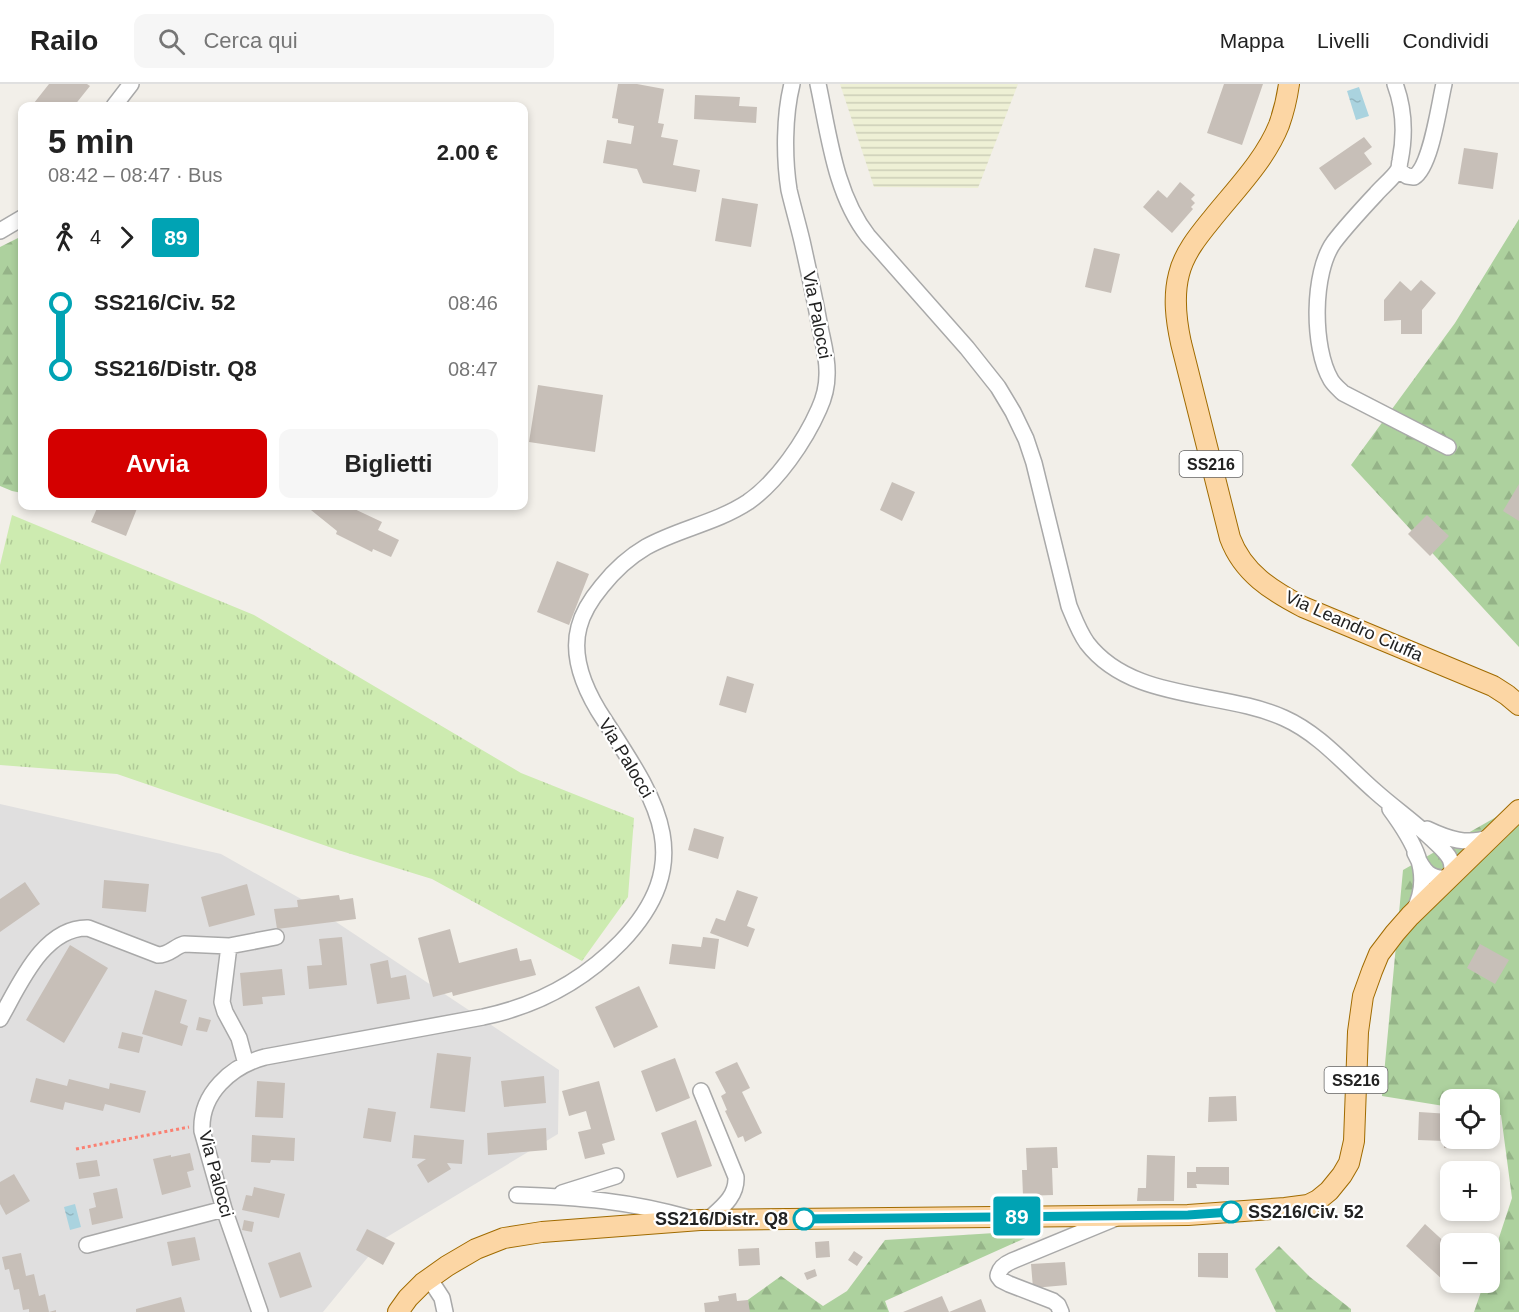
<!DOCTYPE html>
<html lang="it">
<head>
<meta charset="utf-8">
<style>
	:root { --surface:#fff; --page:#f6f6f6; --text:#222; --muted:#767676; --line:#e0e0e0; --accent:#d40000 }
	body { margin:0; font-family:Arial,sans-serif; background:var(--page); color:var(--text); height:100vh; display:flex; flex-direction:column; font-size:22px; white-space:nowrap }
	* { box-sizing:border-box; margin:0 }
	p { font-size:20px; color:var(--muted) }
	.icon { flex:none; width:33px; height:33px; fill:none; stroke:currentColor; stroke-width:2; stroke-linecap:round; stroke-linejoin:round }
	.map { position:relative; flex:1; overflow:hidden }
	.details { position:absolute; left:18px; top:18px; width:510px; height:408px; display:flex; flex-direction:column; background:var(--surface); border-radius:12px; box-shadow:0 3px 9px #0003 }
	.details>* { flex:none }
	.badge { padding:0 12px; border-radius:4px; font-size:21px; line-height:39px }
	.controls { position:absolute; left:1440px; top:1005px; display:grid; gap:12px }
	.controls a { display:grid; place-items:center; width:60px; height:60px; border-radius:12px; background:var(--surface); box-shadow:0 3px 9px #0003; font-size:30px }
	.map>.badge { position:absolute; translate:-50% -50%; box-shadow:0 0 0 3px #fff }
	.legs { display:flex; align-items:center; gap:9px; height:66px; padding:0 30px; font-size:20px }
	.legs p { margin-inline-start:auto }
	.summary { display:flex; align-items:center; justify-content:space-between; height:102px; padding:0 30px }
	h1 { font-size:33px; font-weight:700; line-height:45px }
	.cta { display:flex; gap:12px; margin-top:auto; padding:12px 30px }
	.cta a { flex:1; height:69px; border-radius:12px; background:var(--accent); color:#fff; font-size:24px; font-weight:700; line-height:69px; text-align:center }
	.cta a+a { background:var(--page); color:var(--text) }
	ul { padding:0 30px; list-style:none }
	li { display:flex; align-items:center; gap:21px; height:66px; font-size:22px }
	li i { display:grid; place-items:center; width:9px; height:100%; margin:0 8px; background:currentColor }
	li i::after { content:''; width:15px; height:15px; margin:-8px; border:4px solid; border-radius:50%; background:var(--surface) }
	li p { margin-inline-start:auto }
	li:first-child i { background:linear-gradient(#0000 50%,currentColor 0) }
	li:last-child i { background:linear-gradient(currentColor 50%,#0000 0) }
	header { display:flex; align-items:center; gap:36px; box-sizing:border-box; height:84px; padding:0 30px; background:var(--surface); border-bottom:2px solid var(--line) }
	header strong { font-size:28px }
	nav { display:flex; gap:33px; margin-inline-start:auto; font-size:21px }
	.search { width:420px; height:54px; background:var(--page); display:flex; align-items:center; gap:15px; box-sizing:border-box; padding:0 21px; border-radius:12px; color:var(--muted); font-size:22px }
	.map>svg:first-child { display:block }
</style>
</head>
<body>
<header>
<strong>Railo</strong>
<div class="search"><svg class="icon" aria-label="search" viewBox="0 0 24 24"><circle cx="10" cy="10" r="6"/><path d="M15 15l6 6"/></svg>Cerca qui</div>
<nav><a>Mappa</a><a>Livelli</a><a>Condividi</a></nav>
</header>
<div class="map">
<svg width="1519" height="1228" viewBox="0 0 1519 1228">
	<defs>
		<pattern id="farmland-rules" width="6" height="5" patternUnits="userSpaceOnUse" patternTransform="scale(1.5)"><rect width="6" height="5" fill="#eef0d5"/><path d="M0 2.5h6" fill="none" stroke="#ccceb7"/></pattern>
		<pattern id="grass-tufts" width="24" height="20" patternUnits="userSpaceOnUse" patternTransform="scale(1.5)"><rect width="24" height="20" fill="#cdebb0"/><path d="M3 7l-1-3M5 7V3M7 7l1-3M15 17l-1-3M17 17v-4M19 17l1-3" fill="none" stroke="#b0c997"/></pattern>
		<pattern id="forest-firs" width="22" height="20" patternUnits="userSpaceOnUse" patternTransform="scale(1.5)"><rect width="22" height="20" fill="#add19e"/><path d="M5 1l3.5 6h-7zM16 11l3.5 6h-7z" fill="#95b388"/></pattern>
		<pattern id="water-ripples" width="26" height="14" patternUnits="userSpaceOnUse" patternTransform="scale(1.5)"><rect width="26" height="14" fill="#aad3df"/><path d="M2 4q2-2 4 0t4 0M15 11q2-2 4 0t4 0" fill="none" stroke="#92b5bf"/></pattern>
	</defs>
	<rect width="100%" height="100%" fill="#f2efe9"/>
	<path fill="#e0dfdf" d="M0,720L221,770L303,816L559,986L558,1050L382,1156L323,1228H0Z"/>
	<path fill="url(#farmland-rules)" d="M840,0H1018L978,104L874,103Z"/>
	<path fill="url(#grass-tufts)" d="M12,431L254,531L521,689L634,734L628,813L582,877L432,795L338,766L117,690L0,681V481Z"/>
	<path fill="url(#forest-firs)" d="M1519,135V563L1351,381L1455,239Z
		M22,152V409L12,407L0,402V163Z
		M1519,720V1228H1474L1484,1199L1490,1198V1181L1512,1114L1501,1031L1490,1029V1016H1450V1023L1382,1012L1403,786Z
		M1043,1146L885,1217L889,1228H731L781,1192L823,1222L847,1207L885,1156Z
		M1279,1162L1310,1193L1351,1225V1228H1276L1255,1185Z"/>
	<path fill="url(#water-ripples)" d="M1359,3L1369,32L1356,36L1347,7Z
		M75,1120L81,1143L70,1146L64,1123Z"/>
	<path fill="#c7bfb8" d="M49,0H87L90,2L74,22H39L34,19Z
		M618,0H637L664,5L658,39L664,40L661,53L678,56L673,81L700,86L696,108L643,99L637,85L603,79L607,56L631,60L634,42L618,39V35L612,34Z
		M1224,0H1263L1242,61L1207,49Z
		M695,11L740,13L739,22L757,23L756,39L694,35Z
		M1364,53L1372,63L1364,69L1372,80L1335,106L1319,84Z
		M1464,64L1498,69L1493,105L1458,100Z
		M1180,98L1195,111L1191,115L1195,119L1191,123L1193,125L1172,149L1143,123L1158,106L1167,114Z
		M722,114L758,120L751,163L715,157Z
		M1094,164L1120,170L1111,209L1085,203Z
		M1421,196L1436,209L1422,226V250H1401V236L1384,237V216L1400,197L1411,207Z
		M538,301L603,311L595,368L529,358Z
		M892,398L915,408L902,437L880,426Z
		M1519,400V437L1503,427Z
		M98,422H138L126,452L91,438Z
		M306,422H348L382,438L378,446L399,456L391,473L373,465L372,468L336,450L337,447Z
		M1427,431L1449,452L1430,472L1408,450Z
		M557,477L589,490L569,541L537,528Z
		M727,592L754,600L746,629L719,621Z
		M694,744L724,753L718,775L688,766Z
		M104,796L149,800L146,828L102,824Z
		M25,798L40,820L0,848V815Z
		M247,800L255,831L209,843L201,813Z
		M737,806L758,813L747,842L755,845L748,863L710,849L716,834L725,837Z
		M339,811L340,816L353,814L356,835L277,845L274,825L298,823L297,816Z
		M450,845L459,879L517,864L520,877L531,875L536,891L453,912L452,908L433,913L418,854Z
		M342,853L347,901L309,905L307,882L322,881L319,855Z
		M703,853L719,855L715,885L669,880L672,860L701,863Z
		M1480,860L1509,876L1495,900L1467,884Z
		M70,861L108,884L64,959L26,936Z
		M388,876L391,894L406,891L410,915L377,920L370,880Z
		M282,885L285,911L262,913L263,920L243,922L240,889Z
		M639,902L658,943L614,964L595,923Z
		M155,906L187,916L180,939L188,942L182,962L142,950Z
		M199,933L211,936L207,948L196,946Z
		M122,948L143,953L139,969L118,964Z
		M437,969L471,973L465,1028L430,1024Z
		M675,974L690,1014L656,1028L641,987Z
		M737,978L750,1004L742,1008L762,1049L745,1058L743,1052L738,1054L725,1027L727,1026L721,1012L726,1009L715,988Z
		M544,992L546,1019L504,1023L501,997Z
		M36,994L67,1002L69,995L109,1005L110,999L146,1007L140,1029L105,1020L103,1027L65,1018L63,1026L30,1018Z
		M257,997L285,999L283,1034L255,1033Z
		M599,997L615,1056L602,1060L605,1070L585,1075L578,1048L591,1045L586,1027L569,1032L562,1007Z
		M1236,1012L1237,1037L1208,1038L1209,1013Z
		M368,1024L396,1028L391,1058L363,1054Z
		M1419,1028L1450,1030V1054H1468L1467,1065L1444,1064V1057L1418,1056Z
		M696,1036L712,1082L677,1094L661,1049Z
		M546,1044L547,1066L488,1071L487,1049Z
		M252,1051L295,1054L294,1077L271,1076L270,1079L251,1078Z
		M414,1051L464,1056L462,1080L447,1079L451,1085L428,1099L417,1081L426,1075L412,1074Z
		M1057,1063L1058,1084H1052L1053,1111L1023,1112L1022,1086H1027L1026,1064Z
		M190,1069L194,1086L187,1088L191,1103L162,1111L153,1075L171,1071V1073Z
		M1147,1071L1175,1072L1174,1117H1137L1138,1104H1146Z
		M97,1076L100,1092L79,1095L76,1079Z
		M1196,1083H1229V1101L1196,1100L1197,1104H1187V1088H1196Z
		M14,1090L30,1117L6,1131L0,1120V1098Z
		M254,1103L285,1110L279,1134L242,1126L246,1111L252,1112Z
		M117,1104L123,1134L92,1141L89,1125L96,1123L93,1109Z
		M244,1136L254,1138L252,1148L242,1146Z
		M1425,1140L1450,1163V1190L1444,1197L1406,1162Z
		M367,1145L395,1159L383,1181L356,1166Z
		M195,1153L200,1176L172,1182L167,1158Z
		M829,1157L830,1173L816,1174L815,1158Z
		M759,1164L760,1181L739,1182L738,1165Z
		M854,1167L863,1173L857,1182L848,1176Z
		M300,1168L312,1203L280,1214L268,1179Z
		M21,1169L26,1192L34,1190L39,1212L45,1210L49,1228L56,1226V1228H29V1225L23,1226L19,1205L14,1206L9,1185L5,1186L2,1173Z
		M1198,1169H1228V1194L1198,1193Z
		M1065,1178L1067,1201L1033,1204L1031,1180Z
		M815,1185L817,1192L807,1196L804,1189Z
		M736,1209L737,1217L748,1216L750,1228H705L704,1219L719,1217L718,1212Z
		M942,1212L949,1228L981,1215L986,1228H903Z
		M181,1213L185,1228H136V1225Z"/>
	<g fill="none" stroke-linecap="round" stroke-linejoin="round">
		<defs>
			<path id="minor" d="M818,0C829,51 835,110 868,152L967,264L998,303L1013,328L1026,355L1034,379L1069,522C1074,534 1079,548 1087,559C1132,618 1222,606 1284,634C1320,650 1346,682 1376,708C1394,724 1414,738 1432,755C1438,761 1446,767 1450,775C1453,781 1452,787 1451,793C1430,798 1423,786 1415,769
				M1395,0C1404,24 1405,52 1400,77C1399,80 1400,83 1398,86C1395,92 1381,104 1376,110C1362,125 1347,141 1334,158C1312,188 1312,264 1331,296C1334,301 1339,305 1343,309L1448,363
				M114,22L131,0
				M1398,86L1407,92L1414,93C1431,83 1439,21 1444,0
				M0,147L22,134
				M1390,725C1412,755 1434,789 1414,826
				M1427,745C1448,755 1468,762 1490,753
				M229,862L276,853
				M0,935C19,902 43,843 88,844L158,871C169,871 174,863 184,860L229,862L222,918L225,928L239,954L246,980
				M701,1007L736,1093C737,1113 721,1124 708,1136
				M562,1109L616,1092
				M517,1111C579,1113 630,1117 689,1134
				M87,1161L224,1125
				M429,1194L442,1214L445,1228
				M260,1228L224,1125L202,1047C200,1010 231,982 265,973L483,933C536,922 583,897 621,858C699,776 656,716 605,637C587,610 570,576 579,543C583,527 592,514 602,502C614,487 629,473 646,463C678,445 716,439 748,418C777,398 805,357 819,325C824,314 827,303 827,291C828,273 822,255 819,238C814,211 808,184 802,157C798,140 793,123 789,106C784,74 784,32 792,0
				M1061,1228L1058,1221L1053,1217L1009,1200L1001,1196L998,1192C999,1184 1005,1180 1012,1177L1116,1134"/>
			<path id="major" d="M1289,0C1287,14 1284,27 1279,41C1265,76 1236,105 1212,135C1199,151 1184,169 1179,190C1173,213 1176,236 1181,259L1230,454C1243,489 1272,507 1303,523L1493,602L1507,611L1519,621
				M398,1228L408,1214L423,1199L447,1182L476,1165L504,1154L542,1148L700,1136L1188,1131L1285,1124L1308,1121L1318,1116L1329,1107L1342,1091L1349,1079L1354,1057L1358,948L1363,912L1372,887L1379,870L1395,849L1410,832L1519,726"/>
		</defs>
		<use href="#minor" stroke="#a9a9a9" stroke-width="18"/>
		<use href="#major" stroke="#a06b00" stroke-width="22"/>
		<path stroke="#fa8072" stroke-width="3" stroke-dasharray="3 3" stroke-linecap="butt" d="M76,1065L189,1043"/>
		<use href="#minor" stroke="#fff" stroke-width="15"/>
		<use href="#major" stroke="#fcd6a4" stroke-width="20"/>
	</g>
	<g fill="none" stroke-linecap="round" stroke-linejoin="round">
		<defs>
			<path id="line-1" d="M804,1135L1188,1131L1231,1128"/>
		</defs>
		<use href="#line-1" stroke="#fff" stroke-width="14"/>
		<use href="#line-1" stroke="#00a3b4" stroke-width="9"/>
	</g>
	<g fill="#fff" stroke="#00a3b4" stroke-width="3">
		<circle cx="1231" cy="1128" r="10"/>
		<circle cx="804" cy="1135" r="10"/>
	</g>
	<g text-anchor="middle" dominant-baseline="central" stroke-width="4.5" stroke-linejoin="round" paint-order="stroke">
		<g fill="#fff" stroke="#646464" stroke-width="1.5">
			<rect x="1179.5" y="367" width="63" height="26" rx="4.5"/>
			<rect x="1324.5" y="983" width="63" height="26" rx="4.5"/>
		</g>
		<g font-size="16" font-weight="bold" fill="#222">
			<text x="1211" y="380">SS216</text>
			<text x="1356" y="996">SS216</text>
		</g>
		<g font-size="18" fill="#222" stroke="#fff">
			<text transform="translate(817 231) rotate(79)">Via Palocci</text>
			<text transform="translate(1354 542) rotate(24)">Via Leandro Ciuffa</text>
			<text transform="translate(626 674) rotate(59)">Via Palocci</text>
			<text transform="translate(216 1090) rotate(75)">Via Palocci</text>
		</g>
		<g font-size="18" font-weight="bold" fill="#222" stroke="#fff" text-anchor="start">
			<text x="1248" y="1128">SS216/Civ. 52</text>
			<text x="788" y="1135" text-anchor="end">SS216/Distr. Q8</text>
		</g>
	</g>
</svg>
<div class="controls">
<a><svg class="icon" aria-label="locate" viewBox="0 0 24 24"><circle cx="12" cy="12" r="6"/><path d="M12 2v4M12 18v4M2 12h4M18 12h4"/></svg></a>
<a>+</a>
<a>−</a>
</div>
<b class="badge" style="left:1017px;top:1132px;background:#00a3b4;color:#fff">89</b>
<section class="details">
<div class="summary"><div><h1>5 min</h1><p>08:42 – 08:47 · Bus</p></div><b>2.00 €</b></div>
<div class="legs"><svg class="icon" aria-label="walk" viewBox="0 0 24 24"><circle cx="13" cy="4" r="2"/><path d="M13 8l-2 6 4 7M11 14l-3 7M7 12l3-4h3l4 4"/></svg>4<svg class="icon" aria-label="forward" viewBox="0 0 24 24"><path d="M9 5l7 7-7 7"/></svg><b class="badge" style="background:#00a3b4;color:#fff">89</b></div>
<ul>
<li><i style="color:#00a3b4"></i><b>SS216/Civ. 52</b><p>08:46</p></li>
<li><i style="color:#00a3b4"></i><b>SS216/Distr. Q8</b><p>08:47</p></li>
</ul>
<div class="cta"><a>Avvia</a><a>Biglietti</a></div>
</section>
</div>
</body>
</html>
